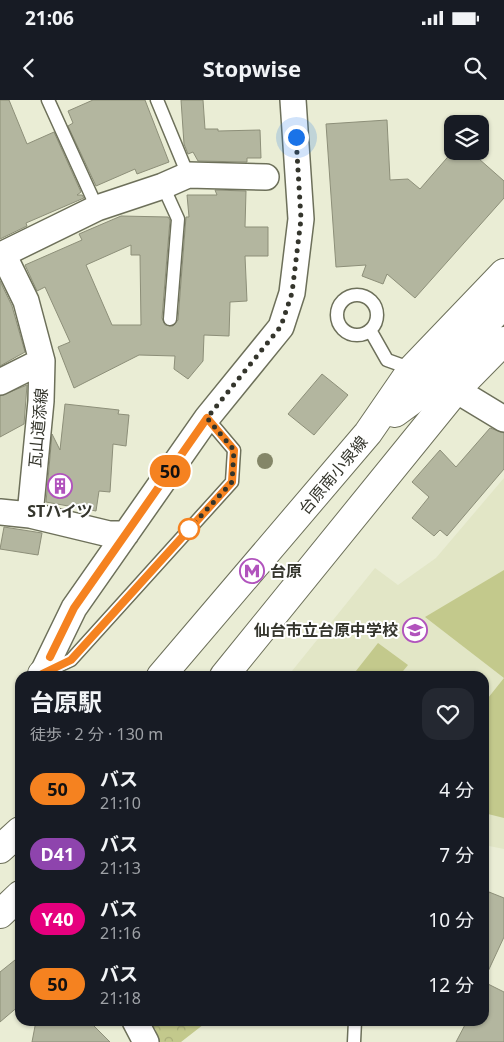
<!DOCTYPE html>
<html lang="ja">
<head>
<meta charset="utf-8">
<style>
	:root { --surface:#171b24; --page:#242831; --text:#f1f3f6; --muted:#9ea1a6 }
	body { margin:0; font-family:"Noto Sans","Noto Sans JP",sans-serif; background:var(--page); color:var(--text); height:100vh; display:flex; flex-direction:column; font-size:19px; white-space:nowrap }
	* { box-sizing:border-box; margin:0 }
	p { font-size:16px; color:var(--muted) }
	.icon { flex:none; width:28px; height:28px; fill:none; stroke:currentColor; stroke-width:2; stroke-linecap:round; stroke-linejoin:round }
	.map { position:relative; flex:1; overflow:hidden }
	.sheet { position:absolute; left:15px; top:571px; width:474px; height:355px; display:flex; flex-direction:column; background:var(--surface); border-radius:15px; box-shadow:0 1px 4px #0004 }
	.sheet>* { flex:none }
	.badge { padding:0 10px; border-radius:16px; font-size:18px; line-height:32px }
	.buttons { position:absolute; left:444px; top:15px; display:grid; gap:10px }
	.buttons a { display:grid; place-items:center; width:45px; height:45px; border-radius:10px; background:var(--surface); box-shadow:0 1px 4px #0004; font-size:25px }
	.you { position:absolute; width:25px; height:25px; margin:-12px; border:4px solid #fff; border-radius:50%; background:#1a73e8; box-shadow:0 0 0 8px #1a73e833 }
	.map>.badge { position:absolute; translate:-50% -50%; box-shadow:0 0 0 2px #fff }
	.round { display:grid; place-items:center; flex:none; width:52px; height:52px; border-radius:15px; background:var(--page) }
	.head { display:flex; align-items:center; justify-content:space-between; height:85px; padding:0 15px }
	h1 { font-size:24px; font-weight:700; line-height:38px }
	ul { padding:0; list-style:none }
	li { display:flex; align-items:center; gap:15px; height:65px; padding:0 15px }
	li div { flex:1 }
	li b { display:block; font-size:19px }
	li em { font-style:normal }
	li .badge { min-width:55px; font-weight:700; text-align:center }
	.status { display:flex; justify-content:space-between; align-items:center; height:35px; padding:0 25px; background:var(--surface); direction:ltr }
	.status svg { height:14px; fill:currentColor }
	header { display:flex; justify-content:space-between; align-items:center; height:65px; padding:0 15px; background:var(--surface); font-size:22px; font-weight:700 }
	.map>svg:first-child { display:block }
</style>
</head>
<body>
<div class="status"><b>21:06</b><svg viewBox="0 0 49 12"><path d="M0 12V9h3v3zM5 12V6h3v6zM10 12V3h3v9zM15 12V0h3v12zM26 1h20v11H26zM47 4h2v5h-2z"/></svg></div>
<header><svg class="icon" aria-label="back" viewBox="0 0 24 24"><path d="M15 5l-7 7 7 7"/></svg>Stopwise<svg class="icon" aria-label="search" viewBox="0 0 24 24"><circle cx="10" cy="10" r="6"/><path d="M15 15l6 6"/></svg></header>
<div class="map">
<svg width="504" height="942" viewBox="0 0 504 942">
	<defs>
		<pattern id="forest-crowns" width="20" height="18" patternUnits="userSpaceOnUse" patternTransform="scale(1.25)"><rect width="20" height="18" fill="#c3c98c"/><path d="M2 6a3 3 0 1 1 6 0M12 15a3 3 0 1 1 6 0" fill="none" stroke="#a8ad79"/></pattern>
	</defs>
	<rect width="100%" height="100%" fill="#eaedd5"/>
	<path fill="#e2e6c6" d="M504,378V749L484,745V576H288L375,468L398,485L436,458Z"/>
	<path fill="url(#forest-crowns)" d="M148,921H208L181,942H157L156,930Z"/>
	<path fill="#c3c98c" d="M504,470V718L484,713V603L504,578L425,517Z
		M378,543L408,565L399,576H352Z"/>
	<path fill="#b3b69f" stroke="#8d8f79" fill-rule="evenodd" d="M0,0H9L27,44L54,32L81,92L77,95H82L84,98L26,123L27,126L0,139Z
		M93,0H145L169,62L137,74L135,69L96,86L68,26L73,23L68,11Z
		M181,0H203L205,29H218V31L260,30L261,58H247V62L198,61L193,52L188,54L184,44Z
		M387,20L390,80L408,79L420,89L453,51H470L504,81V98L415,198L387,174L383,184L362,176L366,165L336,167L326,24Z
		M215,90L246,91L245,127H268V156H245L247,201L230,202L229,236L204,235L203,261L188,279L174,269L175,256L139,255L74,288L58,247L70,242L45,187L37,191L25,165L82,140L79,134L121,116L168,117L170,120L162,218L165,225L173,226L178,220L186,117H189L187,95H217ZM131,145V155H140L141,225H112L86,165Z
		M0,181L12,206L25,252L0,266Z
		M322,274L348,295L314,335L288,314Z
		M27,285L24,324L0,337V296Z
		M65,304L119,310L118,314L129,315L126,346L113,344L110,392L99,391L96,411L46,402L52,334L60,350Z
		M490,328L504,333V369L447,436L440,430L434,436L412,418L429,397L412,382L440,350L456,367Z
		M4,427L42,433L38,455L0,449Z
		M489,792L504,798V837L484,880V809Z
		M20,856V905L0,922V872Z
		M484,882L504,892V942H456L467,921H484Z
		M36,921H89L110,942H32Z"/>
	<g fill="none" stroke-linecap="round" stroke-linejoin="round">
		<defs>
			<path id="service" d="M48,0L97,108
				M157,0L188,75
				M163,86L178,119L170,219
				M337 215a20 20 0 1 1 40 0a20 20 0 1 1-40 0Z
				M370,230L387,260L412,269
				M45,572L71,560L232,382L234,350L207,318
				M354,942L355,921"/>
			<path id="minor" d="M3,154L97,108L163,86L188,75L266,77
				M0,155L3,154L26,201L42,261L41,301L30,415L109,434H126
				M0,282L42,261
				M456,290L504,319
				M0,412L30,415
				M41,576L74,508L207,318L281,227L292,193L301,119L293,0
				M135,921L146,942"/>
			<path id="tertiary" d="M395,313L410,302L504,204
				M42,574V576
				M161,576L368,333L412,269L504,173
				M224,576L456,290L504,241
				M0,749L20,731
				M0,814L20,795"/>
		</defs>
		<use href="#service" stroke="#6d705a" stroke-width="15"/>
		<use href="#minor" stroke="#6d705a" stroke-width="28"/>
		<use href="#tertiary" stroke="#6d705a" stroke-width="30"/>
		<use href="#service" stroke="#fff" stroke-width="12"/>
		<use href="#minor" stroke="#fff" stroke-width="25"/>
		<use href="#tertiary" stroke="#fff" stroke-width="28"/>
	</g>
	<circle fill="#848668" cx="265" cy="361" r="8"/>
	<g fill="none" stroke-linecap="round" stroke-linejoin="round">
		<defs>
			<path id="line" d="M41,576L42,574L71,560L232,382L234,350L207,318L74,508L50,557"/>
		</defs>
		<use href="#line" stroke="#fff" stroke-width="11"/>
		<use href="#line" stroke="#f58220" stroke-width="8"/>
		<path stroke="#34352c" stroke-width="5" stroke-dasharray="0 9" d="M189,429L232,382L234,350L207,318L281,226L292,193L301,119L296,37"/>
	</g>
	<defs>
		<symbol id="building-ring" viewBox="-11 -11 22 22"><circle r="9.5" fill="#fff" stroke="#b153bd" stroke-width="1.5"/><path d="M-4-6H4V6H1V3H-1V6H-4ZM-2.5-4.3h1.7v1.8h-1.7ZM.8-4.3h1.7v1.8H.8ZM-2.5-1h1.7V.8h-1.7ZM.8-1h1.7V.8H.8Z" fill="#b153bd"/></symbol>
		<symbol id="metro-ring" viewBox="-11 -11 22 22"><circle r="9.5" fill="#fff" stroke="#b153bd" stroke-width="1.5"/><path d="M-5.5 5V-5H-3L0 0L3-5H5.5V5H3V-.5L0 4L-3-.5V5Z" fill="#b153bd"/></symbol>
		<symbol id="school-ring" viewBox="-11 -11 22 22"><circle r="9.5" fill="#fff" stroke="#b153bd" stroke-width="1.5"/><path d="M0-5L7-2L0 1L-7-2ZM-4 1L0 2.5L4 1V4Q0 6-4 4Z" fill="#b153bd"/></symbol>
	</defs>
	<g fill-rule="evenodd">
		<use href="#building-ring" x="46" y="372" width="28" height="28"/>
		<use href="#metro-ring" x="238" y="457" width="28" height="28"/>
		<use href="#school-ring" x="401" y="516" width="28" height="28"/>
	</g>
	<circle fill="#fff" stroke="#f58220" stroke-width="2.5" cx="189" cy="429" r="10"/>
	<g text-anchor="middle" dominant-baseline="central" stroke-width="4" stroke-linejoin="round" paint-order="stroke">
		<g font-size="16" fill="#34352c" stroke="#fff">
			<text transform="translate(38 328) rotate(-85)">瓦山道添線</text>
			<text transform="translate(333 375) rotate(-50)">台原南小泉線</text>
		</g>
		<g font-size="16" font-weight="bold" fill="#34352c" stroke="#fff">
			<text x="60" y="411">STハイツ</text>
			<text x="270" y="471" text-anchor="start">台原</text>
			<text x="398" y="530" text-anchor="end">仙台市立台原中学校</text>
		</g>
	</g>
</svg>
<div class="buttons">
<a><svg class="icon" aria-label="layers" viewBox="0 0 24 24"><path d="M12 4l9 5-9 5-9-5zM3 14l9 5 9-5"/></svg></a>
</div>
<div class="you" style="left:296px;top:37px"></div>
<b class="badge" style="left:170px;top:371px;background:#f58220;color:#111">50</b>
<section class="sheet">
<div class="head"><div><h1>台原駅</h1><p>徒歩 · 2 分 · 130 m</p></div><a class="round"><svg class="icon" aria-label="heart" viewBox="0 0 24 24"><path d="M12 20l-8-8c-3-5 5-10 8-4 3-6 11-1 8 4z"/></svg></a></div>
<ul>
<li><span class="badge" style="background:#f58220;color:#111">50</span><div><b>バス</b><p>21:10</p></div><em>4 分</em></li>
<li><span class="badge" style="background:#8e44ad;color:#fff">D41</span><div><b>バス</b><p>21:13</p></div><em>7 分</em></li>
<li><span class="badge" style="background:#e6007e;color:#fff">Y40</span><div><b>バス</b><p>21:16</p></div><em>10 分</em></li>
<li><span class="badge" style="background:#f58220;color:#111">50</span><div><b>バス</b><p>21:18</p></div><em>12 分</em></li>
</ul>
</section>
</div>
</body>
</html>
